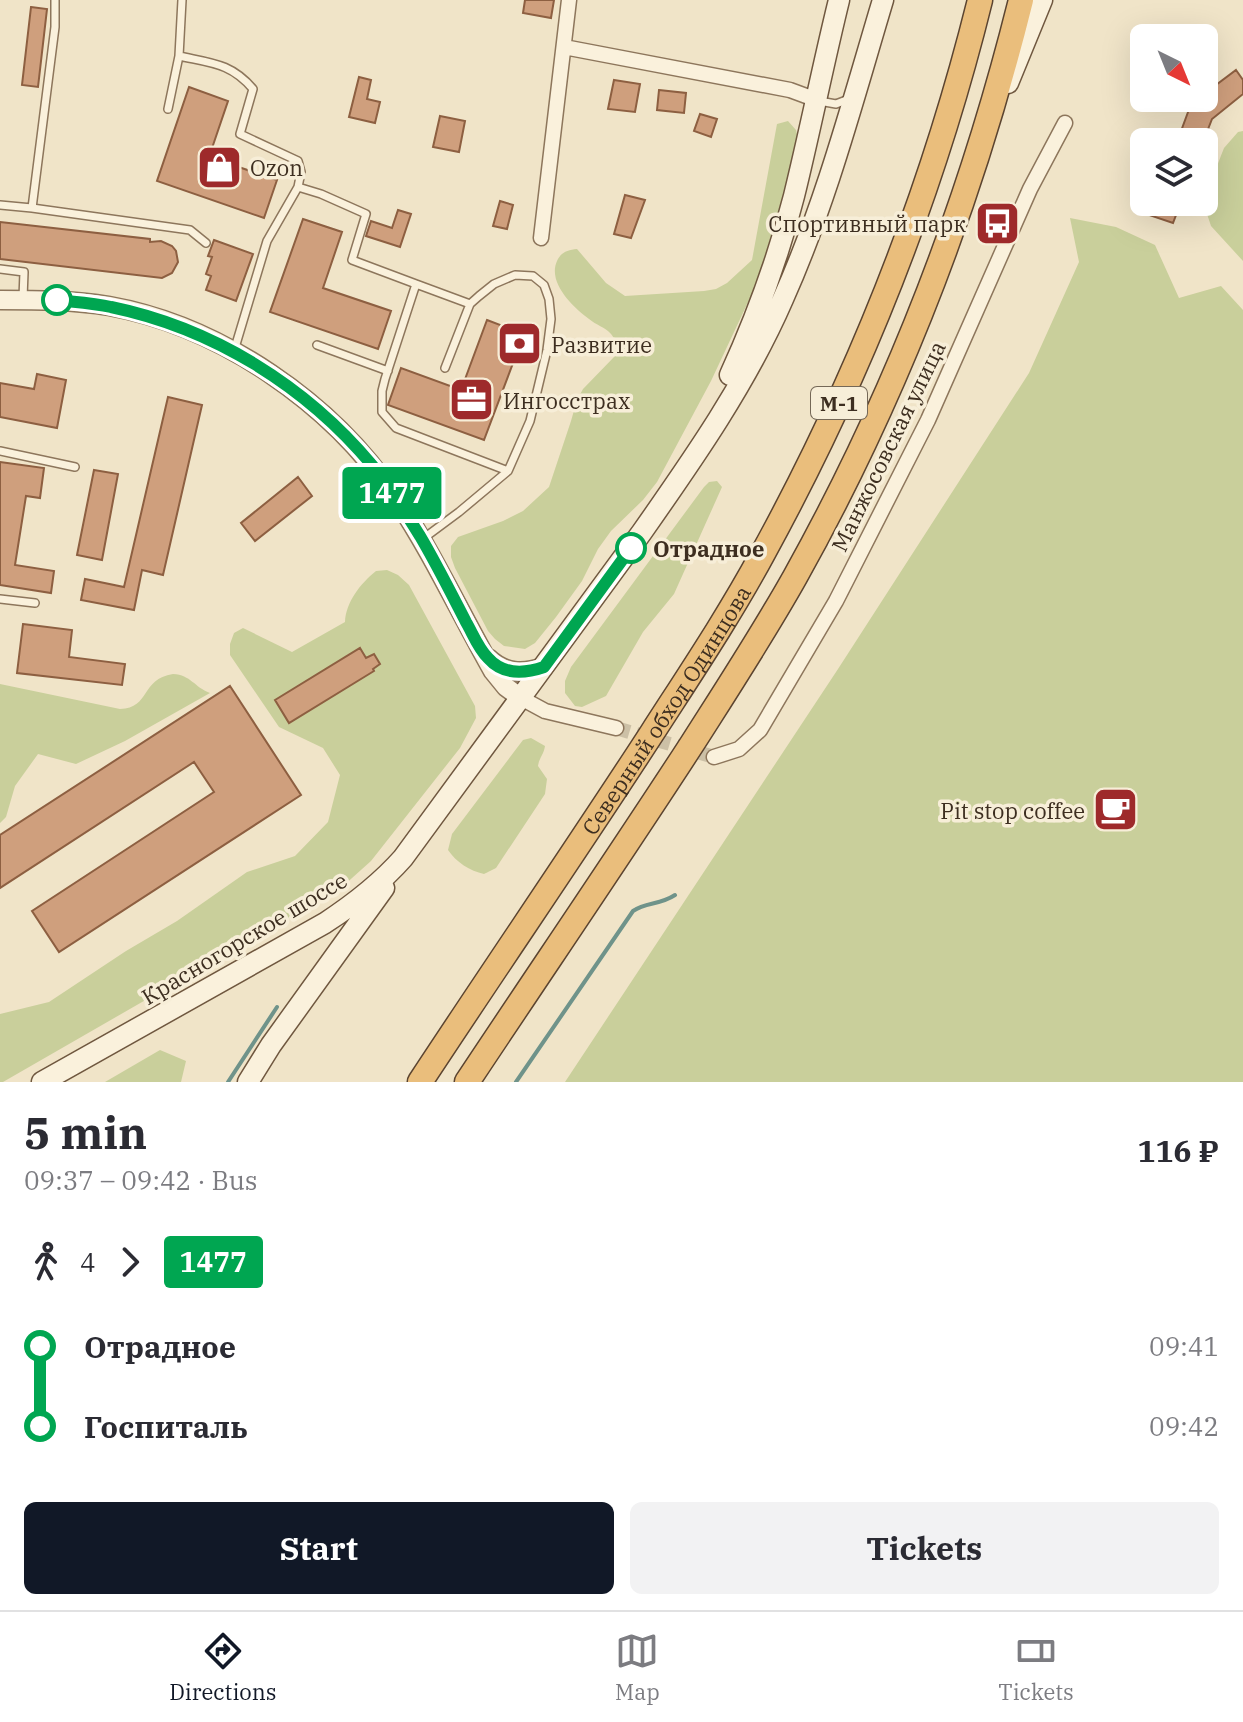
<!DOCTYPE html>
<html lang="en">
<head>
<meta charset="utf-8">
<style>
	:root { --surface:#fff; --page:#f2f2f3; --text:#2b2b33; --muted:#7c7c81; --line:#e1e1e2; --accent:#111827 }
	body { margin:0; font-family:"IBM Plex Serif",serif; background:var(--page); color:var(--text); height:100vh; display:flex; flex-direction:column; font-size:30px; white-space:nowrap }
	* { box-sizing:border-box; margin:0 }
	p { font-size:26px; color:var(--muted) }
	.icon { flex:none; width:44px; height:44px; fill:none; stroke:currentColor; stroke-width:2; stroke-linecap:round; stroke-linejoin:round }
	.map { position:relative; height:1082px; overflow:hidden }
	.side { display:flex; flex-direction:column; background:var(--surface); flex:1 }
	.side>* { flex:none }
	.badge { padding:0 16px; border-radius:6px; font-size:28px; line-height:52px }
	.needle { width:52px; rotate:137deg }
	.controls { position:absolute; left:1130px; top:24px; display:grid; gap:16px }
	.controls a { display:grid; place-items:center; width:88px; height:88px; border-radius:12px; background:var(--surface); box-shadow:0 8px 32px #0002; font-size:40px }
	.map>.badge { position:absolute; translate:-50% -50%; box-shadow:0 0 0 4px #fff }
	.legs { display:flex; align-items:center; gap:12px; height:88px; padding:0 24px; font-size:26px }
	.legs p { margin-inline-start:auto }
	.head { display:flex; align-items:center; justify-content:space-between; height:136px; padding:0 24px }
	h1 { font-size:44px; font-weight:700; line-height:60px }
	.action { display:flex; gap:16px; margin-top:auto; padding:16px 24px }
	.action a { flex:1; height:92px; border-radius:12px; background:var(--accent); color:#fff; font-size:32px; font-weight:700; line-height:92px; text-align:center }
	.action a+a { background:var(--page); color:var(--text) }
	ul { padding:0 24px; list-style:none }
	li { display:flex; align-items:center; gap:28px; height:80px; font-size:30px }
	li i { display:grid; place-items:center; width:12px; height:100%; margin:0 10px; background:currentColor }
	li i::after { content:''; width:20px; height:20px; margin:-10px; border:6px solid; border-radius:50%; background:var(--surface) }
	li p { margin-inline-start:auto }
	li:first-child i { background:linear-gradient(#0000 50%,currentColor 0) }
	li:last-child i { background:linear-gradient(currentColor 50%,#0000 0) }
	.dock { display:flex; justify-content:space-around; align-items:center; height:112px; border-top:2px solid var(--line); background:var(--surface); font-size:22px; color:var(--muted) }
	.dock a { display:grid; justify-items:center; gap:4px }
	.dock .selected { color:var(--accent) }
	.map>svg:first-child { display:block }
</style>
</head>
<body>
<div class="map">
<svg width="1243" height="1082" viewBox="0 0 1243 1082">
	<rect width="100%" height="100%" fill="#f0e4c8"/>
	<path fill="#c9cf9b" d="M788,121L796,130L799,142L757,283L711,381L657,482L643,500L611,531L598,549L582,581L556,617L535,643L525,649L504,646L495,639L488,631L455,568L451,557V546L458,537L503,521L523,511L549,487L571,421L577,400L583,389L615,356L618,345C616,342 613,336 611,334C605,327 596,325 589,319C574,308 547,283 557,261C561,252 568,250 577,249L606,283L625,296L704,291L716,289L727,283L752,260L777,124Z
		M1243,131V261L1211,226L1203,202L1224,148L1238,132Z
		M1070,218L1116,227L1155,245L1179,298L1221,286L1243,310V1082H565L838,669L1029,373L1079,262Z
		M717,481L722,487L674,594L643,632L606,696L582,707L575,706L565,693V681L571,667L704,487L709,482Z
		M387,570L398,575L409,585L475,706L476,718L460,748L371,861L342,887L3,1082H0V1014L49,1002L126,951L177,921L247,872L295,856L328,822L340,775L323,748L279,727L230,655V644L234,633L243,628L292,652L345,622C346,602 360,584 376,571Z
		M173,674C191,675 194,687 210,693L125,741L76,764L38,754L15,786L6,817L0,823V684L120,709C151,708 140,679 173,674Z
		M531,738L545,746C544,754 539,758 538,766L547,779L545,794L496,868L484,874C470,871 456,862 448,850L452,834L523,740Z
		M160,1050L186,1061L181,1082H105Z"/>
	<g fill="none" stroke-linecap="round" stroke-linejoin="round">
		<path stroke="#6f938a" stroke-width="4" d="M228,1082L277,1007
			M516,1082L633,911C646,902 660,905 675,895"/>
	</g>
	<path fill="#cf9f7d" stroke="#8d5f41" stroke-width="2" d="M525,0H554L551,18L523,13Z
		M31,7L47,9L38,87L22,85Z
		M1236,70L1243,80V94L1212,119L1203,142H1177L1191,104L1199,98H1204V94Z
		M359,77L371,80L367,99L380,102L375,123L349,117Z
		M614,80L640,84L635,112L608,109Z
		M189,87L228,101L209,157L277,180L264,218L157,181Z
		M659,90L686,93L684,113L657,110Z
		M700,114L717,119L711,137L694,131Z
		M440,116L465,121L459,152L433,147Z
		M625,195L645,200L631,238L614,234Z
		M500,201L513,205L507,229L493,226Z
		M1154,202H1181L1173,223L1149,215Z
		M398,210L411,214L400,247L366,236L371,221L392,228Z
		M303,219L342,232L323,288L391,311L378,349L270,312Z
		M0,222L150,239V242L161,241L172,246L176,251L178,262L172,273L162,278L0,259Z
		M214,240L253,254L236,301L206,290L211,276L206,274L212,257L208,256Z
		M487,320L524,334L484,440L388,405L401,368L461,390Z
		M37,374L66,380L57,428L0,417V383L34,389Z
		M168,397L202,405L163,575L142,570L134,610L81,600L85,579L124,587Z
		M0,462L44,468L40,498L26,496L15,565L54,571L51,593L0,585Z
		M94,470L118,474L102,560L77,555Z
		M298,477L312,496L255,541L241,523Z
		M23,624L72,630L69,657L125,664L122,685L17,673Z
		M360,648L366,658L374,654L380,664L373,669L374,671L289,723L275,700Z
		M230,686L301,795L59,952L32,911L214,792L194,762L0,888V835Z"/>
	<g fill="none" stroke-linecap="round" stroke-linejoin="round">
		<path stroke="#ccc0a6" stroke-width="14" stroke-dasharray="14 7" stroke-linecap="butt" d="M616,728L714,757"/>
		<defs>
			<path id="service" d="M182,0L179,56C211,63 231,63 253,89L240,134L298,161L301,172L298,187L321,194L366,214L352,260L416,284
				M819,101L836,104L849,99
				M168,109L179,56
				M0,205L32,208L190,230L206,243
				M32,208L55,27V0
				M0,269L24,272L23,298
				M470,304L416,284L385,379L382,391V412L396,428L508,471
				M317,345L388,371
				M234,351L267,241L298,187
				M0,451L75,467
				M424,538L459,512L508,471L530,421L547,350L551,319L549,299L544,285L533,276L515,275L494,284L479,296L470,304L445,368
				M0,599L35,603"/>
			<path id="minor" d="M564,47L790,90L817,100
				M541,238L569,0
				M521,698L545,711L616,728
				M714,757L739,749L760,730L836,601L928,420L1030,189L1065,123"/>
			<path id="tertiary" d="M0,300C36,300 73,300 109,306C221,326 332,403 395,497C432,552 460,613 493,671L506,687L521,698
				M488,658C505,674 523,674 544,667"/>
			<path id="secondary" d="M1008,83L1042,0
				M730,375C756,318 778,258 794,196C810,131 823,65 839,0
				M42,1082L325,923C354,904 380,884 403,858L642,532C694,458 747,382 783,299C826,203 853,100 883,0
				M248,1082L271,1045L384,888"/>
			<g id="trunk">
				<path id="s1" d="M420,1082C497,965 576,850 652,733C690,674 729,616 762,555C858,380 932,194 980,0"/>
				<path d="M467,1082C542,969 618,858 692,744C727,689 763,634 795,577C896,396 971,201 1021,0"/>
			</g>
		</defs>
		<use href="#service" stroke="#8d765c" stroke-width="10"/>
		<use href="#minor" stroke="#8d765c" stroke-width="17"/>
		<use href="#tertiary" stroke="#8d765c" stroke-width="21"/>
		<use href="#secondary" stroke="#6f573f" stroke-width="23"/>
		<use href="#trunk" stroke="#5b4430" stroke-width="27"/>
		<use href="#service" stroke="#faf1dc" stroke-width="7"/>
		<use href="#minor" stroke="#faf1dc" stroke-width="14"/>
		<use href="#tertiary" stroke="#faf1dc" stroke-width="18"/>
		<use href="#secondary" stroke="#faf1dc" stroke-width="20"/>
		<use href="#trunk" stroke="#eabe7c" stroke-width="24"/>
	</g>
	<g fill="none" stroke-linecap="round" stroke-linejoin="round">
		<defs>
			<path id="line-1" d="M57,300C75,302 94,303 111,307C213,328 306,386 372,465C390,487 405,512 420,536C436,563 451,593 466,622C473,634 478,648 488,658C503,675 524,674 544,667L631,548"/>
		</defs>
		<use href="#line-1" stroke="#fff" stroke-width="18"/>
		<use href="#line-1" stroke="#00a651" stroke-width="12"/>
	</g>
	<defs>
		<symbol id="shop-square" viewBox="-11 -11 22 22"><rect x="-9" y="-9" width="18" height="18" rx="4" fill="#9e2a2b" stroke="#f7eed8"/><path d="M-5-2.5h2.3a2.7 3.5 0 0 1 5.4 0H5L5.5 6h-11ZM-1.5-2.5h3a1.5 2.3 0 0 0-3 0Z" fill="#fff"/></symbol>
		<symbol id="bus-square" viewBox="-11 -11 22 22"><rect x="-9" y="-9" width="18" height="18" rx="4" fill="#9e2a2b" stroke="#f7eed8"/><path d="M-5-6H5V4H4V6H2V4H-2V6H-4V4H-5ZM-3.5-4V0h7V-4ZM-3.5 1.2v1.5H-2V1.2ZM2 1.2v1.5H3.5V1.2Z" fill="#fff"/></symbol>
		<symbol id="bank-square" viewBox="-11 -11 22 22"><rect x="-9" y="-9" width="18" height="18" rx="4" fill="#9e2a2b" stroke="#f7eed8"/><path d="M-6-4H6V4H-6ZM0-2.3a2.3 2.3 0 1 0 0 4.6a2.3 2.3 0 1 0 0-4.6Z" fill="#fff"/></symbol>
		<symbol id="office-square" viewBox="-11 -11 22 22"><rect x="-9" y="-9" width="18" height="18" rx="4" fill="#9e2a2b" stroke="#f7eed8"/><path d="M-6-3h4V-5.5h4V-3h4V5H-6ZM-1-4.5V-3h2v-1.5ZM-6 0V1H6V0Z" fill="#fff"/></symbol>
		<symbol id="cafe-square" viewBox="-11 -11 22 22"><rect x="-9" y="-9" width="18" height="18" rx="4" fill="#9e2a2b" stroke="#f7eed8"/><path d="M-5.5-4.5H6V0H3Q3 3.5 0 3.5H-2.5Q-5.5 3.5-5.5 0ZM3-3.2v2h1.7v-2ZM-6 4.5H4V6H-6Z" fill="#fff"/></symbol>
	</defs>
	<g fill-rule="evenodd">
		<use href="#shop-square" x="194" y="142" width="51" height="51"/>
		<use href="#bus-square" x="972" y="198" width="51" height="51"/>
		<use href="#bank-square" x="494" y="318" width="51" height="51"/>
		<use href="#office-square" x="446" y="374" width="51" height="51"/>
		<use href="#cafe-square" x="1090" y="784" width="51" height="51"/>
	</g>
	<g fill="#fff" stroke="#00a651" stroke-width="4">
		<circle cx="57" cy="300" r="14"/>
		<circle cx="631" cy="548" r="14"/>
	</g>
	<g text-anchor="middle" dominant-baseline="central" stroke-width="7" stroke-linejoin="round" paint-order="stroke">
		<rect fill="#f7eed8" stroke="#756857" stroke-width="2" x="811" y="387" width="56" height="32" rx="6"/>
		<g font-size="20" font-weight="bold" fill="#3d2e20">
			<text x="839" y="403">М-1</text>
		</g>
		<g font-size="22" fill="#3d2e20" stroke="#f7eed8" text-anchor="start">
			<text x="250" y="167">Ozon</text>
			<text x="966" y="223" text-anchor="end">Спортивный парк</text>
			<text x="551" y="344">Развитие</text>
			<text x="503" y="400">Ингосстрах</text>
			<text x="1085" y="810" text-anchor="end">Pit stop coffee</text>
		</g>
		<g font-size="22" fill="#3d2e20" stroke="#f7eed8">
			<text transform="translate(888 446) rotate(-64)">Манжосовская улица</text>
			<text stroke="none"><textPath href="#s1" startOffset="446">Северный обход Одинцова</textPath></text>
			<text transform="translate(244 938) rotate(-31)">Красногорское шоссе</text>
		</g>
		<g font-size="22" font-weight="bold" fill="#3d2e20" stroke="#f7eed8" text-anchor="start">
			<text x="653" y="548">Отрадное</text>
		</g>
	</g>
</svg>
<div class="controls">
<a><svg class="needle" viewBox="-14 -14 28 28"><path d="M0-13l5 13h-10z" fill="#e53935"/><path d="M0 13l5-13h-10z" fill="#7c7c81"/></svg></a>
<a><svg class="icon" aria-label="layers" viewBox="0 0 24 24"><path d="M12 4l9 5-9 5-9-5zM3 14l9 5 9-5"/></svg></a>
</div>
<b class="badge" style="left:392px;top:493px;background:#00a651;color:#fff">1477</b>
</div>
<section class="side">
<div class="head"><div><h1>5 min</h1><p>09:37 – 09:42 · Bus</p></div><b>116 ₽</b></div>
<div class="legs"><svg class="icon" aria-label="walk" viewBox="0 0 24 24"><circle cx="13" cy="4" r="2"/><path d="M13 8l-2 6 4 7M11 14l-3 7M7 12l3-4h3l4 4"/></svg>4<svg class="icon" aria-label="forward" viewBox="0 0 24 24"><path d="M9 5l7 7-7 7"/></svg><b class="badge" style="background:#00a651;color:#fff">1477</b></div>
<ul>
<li><i style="color:#00a651"></i><b>Отрадное</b><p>09:41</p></li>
<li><i style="color:#00a651"></i><b>Госпиталь</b><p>09:42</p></li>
</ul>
<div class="action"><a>Start</a><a>Tickets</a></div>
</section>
<nav class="dock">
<a class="selected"><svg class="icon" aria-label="directions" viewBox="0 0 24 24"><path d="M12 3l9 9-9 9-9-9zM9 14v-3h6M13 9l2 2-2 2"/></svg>Directions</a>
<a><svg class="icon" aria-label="map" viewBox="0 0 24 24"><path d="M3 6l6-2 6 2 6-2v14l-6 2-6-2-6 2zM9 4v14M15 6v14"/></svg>Map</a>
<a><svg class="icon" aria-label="tickets" viewBox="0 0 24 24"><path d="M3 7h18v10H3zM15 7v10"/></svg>Tickets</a>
</nav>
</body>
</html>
